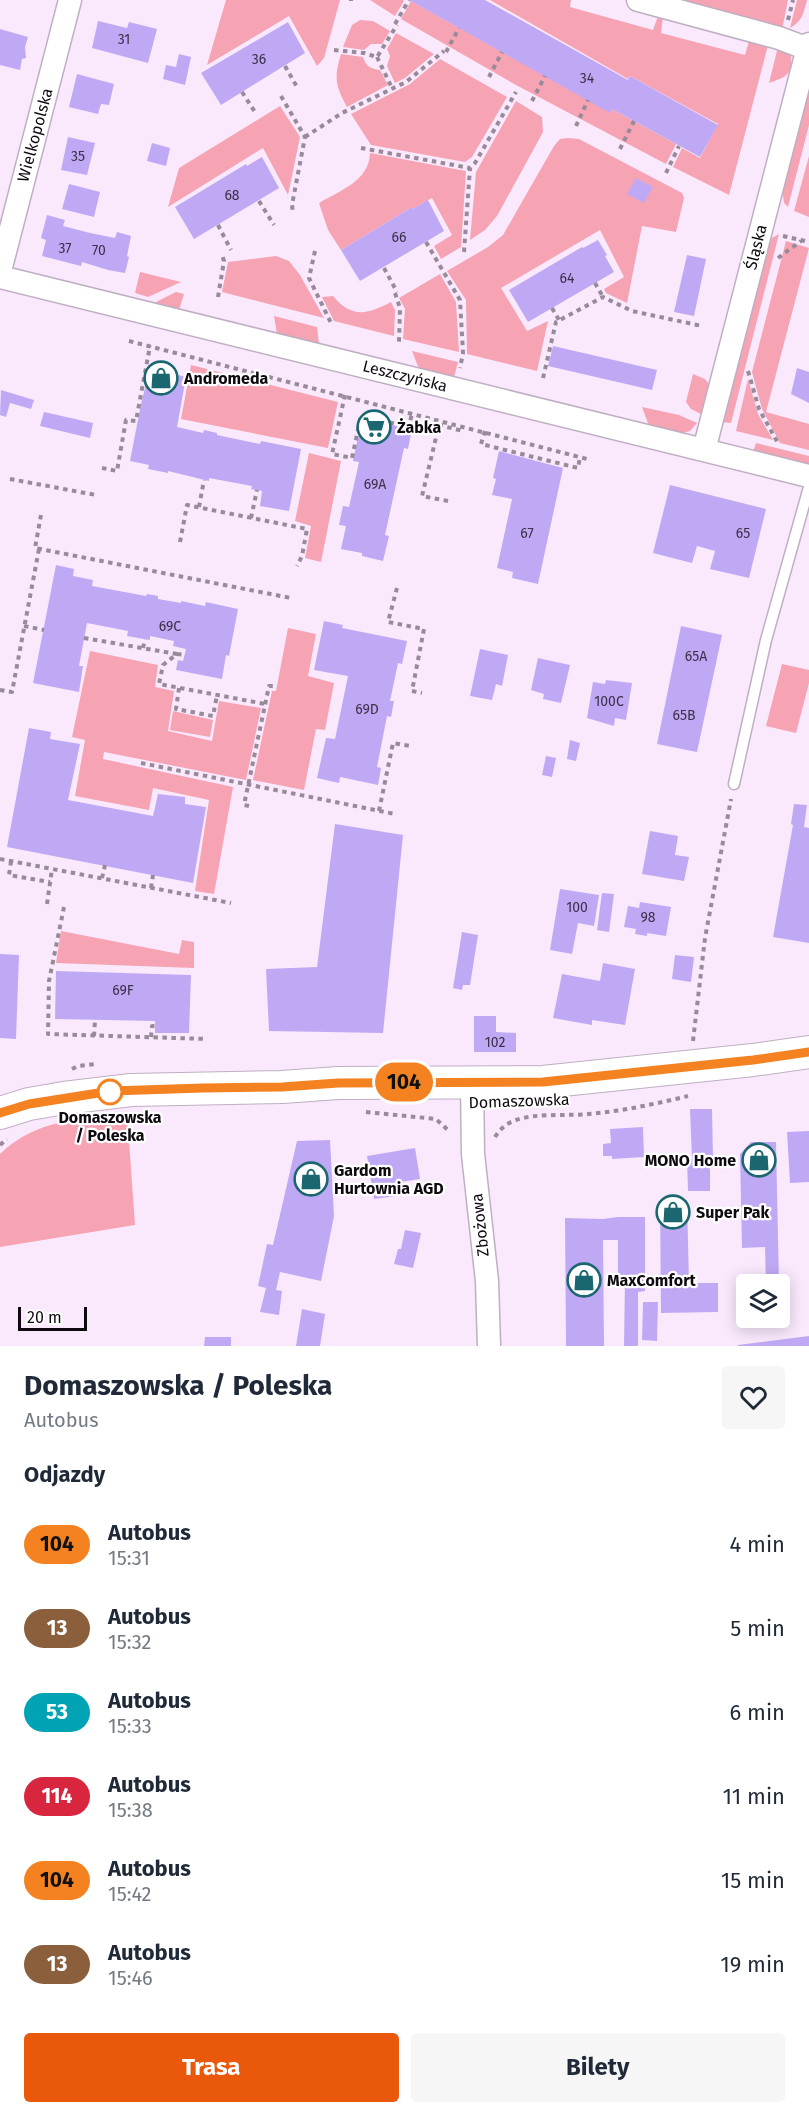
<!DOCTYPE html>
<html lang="pl">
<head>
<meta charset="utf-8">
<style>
	:root { --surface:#fff; --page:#f6f6f7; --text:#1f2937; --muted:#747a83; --accent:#ea580c }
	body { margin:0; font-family:"Fira Sans",sans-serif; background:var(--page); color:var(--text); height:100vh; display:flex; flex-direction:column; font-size:22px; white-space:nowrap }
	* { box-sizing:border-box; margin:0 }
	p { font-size:20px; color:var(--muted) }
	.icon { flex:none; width:33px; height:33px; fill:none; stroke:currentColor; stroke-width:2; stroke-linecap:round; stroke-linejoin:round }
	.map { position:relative; height:1346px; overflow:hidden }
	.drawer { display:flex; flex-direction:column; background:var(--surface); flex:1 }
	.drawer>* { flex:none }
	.badge { padding:0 12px; border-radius:20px; font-size:21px; line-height:39px }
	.tools { position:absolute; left:736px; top:1274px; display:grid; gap:12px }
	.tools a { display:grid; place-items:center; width:54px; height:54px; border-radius:6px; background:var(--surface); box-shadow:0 3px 15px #0003; font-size:30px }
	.scale { position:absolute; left:18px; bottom:15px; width:69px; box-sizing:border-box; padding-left:6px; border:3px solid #0f0910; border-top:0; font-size:16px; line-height:21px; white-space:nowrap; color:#0f0910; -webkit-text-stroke:4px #fff; paint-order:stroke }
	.map>.badge { position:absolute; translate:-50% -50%; box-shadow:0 0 0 3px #fff }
	h2 { padding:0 24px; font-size:22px; line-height:54px }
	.round { display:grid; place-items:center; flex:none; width:63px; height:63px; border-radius:6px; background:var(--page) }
	.head { display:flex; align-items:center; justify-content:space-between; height:102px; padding:0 24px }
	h1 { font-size:28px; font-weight:700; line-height:45px }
	.action { display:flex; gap:12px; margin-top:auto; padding:12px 24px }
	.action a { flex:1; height:69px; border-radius:6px; background:var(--accent); color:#fff; font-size:24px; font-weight:700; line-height:69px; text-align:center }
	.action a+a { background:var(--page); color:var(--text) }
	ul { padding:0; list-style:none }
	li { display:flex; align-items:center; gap:18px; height:84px; padding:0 24px }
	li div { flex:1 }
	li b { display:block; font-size:22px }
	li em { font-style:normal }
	li .badge { min-width:66px; font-weight:700; text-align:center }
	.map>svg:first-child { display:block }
</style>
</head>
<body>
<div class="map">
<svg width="809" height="1346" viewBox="0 0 809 1346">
	<rect width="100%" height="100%" fill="#fae9fd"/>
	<path fill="#f6a3b4" d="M226,0H340L324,58L317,66L289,16L207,65Z
		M370,0H403L404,1L395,16Z
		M490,0H571L570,7L653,30L658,16H663L661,33L745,55L749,41L768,45L729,195L673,167L682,148L700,158L718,124L630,76L628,79Z
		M680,0H788L782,30Z
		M797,0H807C804,12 802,22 790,28Z
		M411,1L610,112L612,109L676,144L666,164L516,85L401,19Z
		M360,20L373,21L390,31L382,44H371L364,50L343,47L352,25Z
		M396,33L434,54L405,78L395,83L387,66L390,56L387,49Z
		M778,47L791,56C793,76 785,77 769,83Z
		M341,54L363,57C366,66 370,69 380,70L388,85L347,107C335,85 334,78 341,54Z
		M440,59L507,97L472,157L465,162L371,145L351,114L410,84Z
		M809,92V125L788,207L784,203L782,187L806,96Z
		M516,101L542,117L543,132L497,216L485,230L470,240L476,172Z
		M280,106L300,137L288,195L263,148L168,207L179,168Z
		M568,138L579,139L682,193L684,198L676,232L642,226L627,303L606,293L604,289L624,277L600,230L501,288L527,331L548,321L537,371L467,354L466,300L447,271L488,247L503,235L554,146L560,139Z
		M370,153L466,171L461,247L441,259L434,246L452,235L432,198L413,209L412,207L341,250L328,230L319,203C341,190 369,181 370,153Z
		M809,156V217L794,211Z
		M779,234L731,423L721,422L768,240Z
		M786,241L809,248L766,412L809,424V450L780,443L762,409L752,372Z
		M276,256L289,261L300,275L324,318L222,292L228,262Z
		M140,272L181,282L148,297L135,293Z
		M440,274L456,302L459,352L403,339L405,309L399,298Z
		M176,292L184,294L179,310L152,304Z
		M333,296C352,319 368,314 391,302L395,310L394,336L334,321L322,297Z
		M274,316L317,327L319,344L277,334Z
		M412,351L458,362L454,377L419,369Z
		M191,365L338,402L328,448L181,419Z
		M693,374L705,379L709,384L701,414L691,409L686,402Z
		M748,379L758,414L773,440L736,431Z
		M642,407L679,415L697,423L690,431L683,433L649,426Z
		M756,443L809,456V466L753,452Z
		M309,453L341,461L321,562L305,558L311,526L295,521Z
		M288,628L316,634L308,676L334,683L325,730L316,729L304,790L253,780L272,691H276Z
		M90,651L158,665L155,687L174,691L168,731L212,741L219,701L261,708L246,780L104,752L103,759L233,787L214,894L195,891L209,800L153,788L149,810L75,796L85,740L72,737Z
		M782,664L809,670V683L796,733L766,726Z
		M173,711L213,720L210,737L170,730Z
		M61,931L179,954L182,940L194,942V968L56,963Z
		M127,1113L135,1225L0,1247V1154C36,1119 80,1119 127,1113Z"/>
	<path fill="#c0a9f4" d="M409,0H485L628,80L630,76L718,125L700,157L612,109L610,113Z
		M98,21L127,28L129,22L157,29L148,63L92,48Z
		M288,22L305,53L221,105L201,73Z
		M0,29L28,37L25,47L26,58L22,59L20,70L0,65Z
		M179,54L191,57L185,85L163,79L166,65L176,67Z
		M77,74L114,84L109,105L101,104L98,114L69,107Z
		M68,137L95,143L87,175L61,170Z
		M152,143L170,148L166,166L147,161Z
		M262,157L279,188L194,239L175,207L246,164L247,166Z
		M636,178L653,187L644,203L627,194Z
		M69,184L100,192L94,217L62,209Z
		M428,200L444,231L360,281L341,250L412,207L413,209Z
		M47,215L65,220L63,226L90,233L115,238L117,232L131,236L127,256L129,257L125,273L108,270L82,262L81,266L42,256L46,240L41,238Z
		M598,240L607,255L605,256L614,272L528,322L509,290L582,247L583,248Z
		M687,255L706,259L694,316L674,312Z
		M553,346L657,370L652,390L548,366Z
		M150,368L186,377L177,427L203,433L204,430L217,433V435L260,444L261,441L301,449L289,511L260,506L262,491L251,489L252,486L209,478V481L168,471V473L148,469L149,465L130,461L141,404Z
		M797,368L809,372V403L791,394Z
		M1,390L34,400L31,409L10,403L6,417L0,415Z
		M44,412L93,423L90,438L40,426Z
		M367,420L412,429L408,449L404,448L385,535L389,536L383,561L362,556V553L341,549L346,526L339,525L343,506L349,507L359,462L353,461L358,437L363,438Z
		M499,451L563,468L538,584L512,578L513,572L497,568L512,499L492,495L496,479L493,478Z
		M670,485L766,509L749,578L710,569L715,551L697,546L692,563L653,553Z
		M56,565L74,569L73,576L93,580L92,586L146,596L147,594L158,596V599L181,603V601L205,606L206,602L238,609L229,656L226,655L222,679L176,670L178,660L183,661L186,649L173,646L174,641L150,636V640L127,636L128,631L87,623L79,666H83L79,692L33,683Z
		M324,621L343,625L342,628L407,641L402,664L398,663L390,701H394L391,717L387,716L377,767L381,768L378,785L340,777L339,783L317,778L326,738L335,739L348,676L314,670Z
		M681,626L722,635L697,752L657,744Z
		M480,649L508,655L502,686L496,684L492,700L470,696Z
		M538,658L570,665L561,703L543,699L544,694L531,690Z
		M606,680L632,683L626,720L615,718L614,726L587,718L593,682L605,684Z
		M29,728L51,732L50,739L80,744L68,800L153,816L158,794L185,797V804L206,807L193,883L7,847Z
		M570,740L580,743L576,761L567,759Z
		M546,756L556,758L552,777L542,775Z
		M794,804L807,805L804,827L809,828V943L773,937L793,825L791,824Z
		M335,824L403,835L383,1033L269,1031L266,969L317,967Z
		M650,831L678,836L675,855L689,857L684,881L642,874Z
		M560,889L599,895L594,926L578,923L572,954L550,950Z
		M602,893L614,894L609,932L597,930Z
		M640,902L671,907L666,936L647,933V936L635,934L636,929L624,927L628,906L639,908Z
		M462,932L478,935L470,985H463L462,990L453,988Z
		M0,954L19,955L16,1039L0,1038Z
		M675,955L694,957L691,982L672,979Z
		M603,963L635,969L625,1025L592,1020V1025L553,1018L562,974L600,981Z
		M56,971L191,975L189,1033H155V1021L55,1019Z
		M474,1016H496V1032L516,1033V1052H474Z
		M690,1109H712L713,1159H710V1191H688L687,1159H692Z
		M643,1127L644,1157L612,1159V1156H603V1144L611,1143L610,1129Z
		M809,1131V1182L790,1183L787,1132Z
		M330,1140L334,1216L321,1281L280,1272L276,1290L282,1291L279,1315L260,1312L266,1288L258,1286L267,1244L273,1245L297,1141Z
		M751,1142H776L779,1284H766L765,1247L742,1248L740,1154Z
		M415,1148L420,1179L394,1183L396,1196L374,1199L367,1156Z
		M687,1200L689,1283H718V1312L661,1313L660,1201Z
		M618,1217H645V1291L638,1292V1346H624L625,1277L618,1278V1240H603L604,1346H566L565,1218L603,1219Z
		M405,1230L421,1233L413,1268L394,1264L398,1249H401Z
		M643,1302H658L657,1341L642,1340Z
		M302,1309L325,1314L320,1346H296Z
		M809,1336V1346H738V1345Z
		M205,1337H231V1346H204Z"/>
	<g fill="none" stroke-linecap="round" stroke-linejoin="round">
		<defs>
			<path id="lane" d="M734,784L766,640L809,487"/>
			<path id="street" d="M638,0L779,38L808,49
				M0,271L70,0
				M0,277L809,476
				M704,450L809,44
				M472,1083L473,1154L487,1281L489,1346"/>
			<path id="secondary" d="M0,1113L29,1104L64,1098L131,1090L282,1087L338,1083L543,1082L753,1060L809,1052"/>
		</defs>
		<use href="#lane" stroke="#bfafc2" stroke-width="13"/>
		<use href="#street" stroke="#bfafc2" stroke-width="25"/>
		<use href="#secondary" stroke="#bfafc2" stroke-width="34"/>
		<path stroke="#978a99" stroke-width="4" stroke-dasharray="4.5 4.5" stroke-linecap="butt" d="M351,1V0
			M788,20L793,0
			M395,24L409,0
			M334,50L364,53L377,57L397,25
			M446,52L459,28
			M377,57L392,88
			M285,66L297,87
			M489,77L502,52
			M242,92L255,112
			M281,96L305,137L292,205L293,213
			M532,101L545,76
			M576,126L588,100
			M305,137L342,113L406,82L444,51
			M361,148L470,168
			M620,149L634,121
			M666,173L679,146
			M259,201L274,225
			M218,225L231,250
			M783,236L809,242
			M426,242L460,300L463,353L460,368
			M315,251L309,278L332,325
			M464,252L470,168L475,163L516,92
			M778,258L801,241
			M384,268L397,292
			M595,283L603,297
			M395,293L400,308L399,342
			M218,297L224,261L222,255
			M552,308L559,320
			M129,341L587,459
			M748,371L759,409L779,445
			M543,378L556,322L603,297L632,311L702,326
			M345,395L332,454L352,458L361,416L409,427L412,413
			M485,431L481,444L578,468L580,457
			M102,468L117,471L126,420L136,421L150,346
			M10,479L96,495
			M448,501L422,496L439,425L463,431
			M199,507L204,480
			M41,515L35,548L291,598
			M251,518L257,490
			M180,542L187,505L307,529L302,556L297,566
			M397,588L388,622L424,629L412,691L422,693
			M24,626L44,630
			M84,638L177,654L163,665L159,684L265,704
			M143,648L145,639
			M177,654L185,655
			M179,688L176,709L213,716L217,695
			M0,690L12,692L39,549
			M141,763L395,814
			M249,806L244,805L269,686H274
			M379,811L393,743L410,746
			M0,859L231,903
			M11,861L9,875L50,882
			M102,878L105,865
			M151,888L153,875
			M47,904L52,869
			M64,907L49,981L48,1034L207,1039
			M94,1036L95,1020
			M151,1037L152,1026H155
			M693,1041L705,938L731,799
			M72,1069L78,1066L96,1064
			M366,1112L436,1119L450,1132
			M495,1137C500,1129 507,1123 516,1120C535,1113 567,1116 589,1114C623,1111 655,1104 688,1096
			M0,1145L7,1139"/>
		<use href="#lane" stroke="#fff" stroke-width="10"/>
		<use href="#street" stroke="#fff" stroke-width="22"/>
		<use href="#secondary" stroke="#fff" stroke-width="32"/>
	</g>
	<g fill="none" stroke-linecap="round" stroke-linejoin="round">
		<defs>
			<path id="line" d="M0,1113L29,1104L111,1091L203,1088L282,1087L338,1083L543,1082L753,1060L809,1052"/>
		</defs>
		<use href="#line" stroke="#fff" stroke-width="14"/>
		<use href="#line" stroke="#f58220" stroke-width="9"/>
	</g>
	<defs>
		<symbol id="shop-ring" viewBox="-11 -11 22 22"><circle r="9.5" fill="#fff" stroke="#1b6770" stroke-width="1.5"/><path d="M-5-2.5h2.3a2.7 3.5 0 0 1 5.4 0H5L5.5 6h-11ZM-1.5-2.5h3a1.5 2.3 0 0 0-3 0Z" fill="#1b6770"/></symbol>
		<symbol id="supermarket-ring" viewBox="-11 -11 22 22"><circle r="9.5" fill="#fff" stroke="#1b6770" stroke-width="1.5"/><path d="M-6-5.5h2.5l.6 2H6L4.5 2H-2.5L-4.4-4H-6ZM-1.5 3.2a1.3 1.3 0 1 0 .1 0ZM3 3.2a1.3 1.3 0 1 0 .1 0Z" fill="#1b6770"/></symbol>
	</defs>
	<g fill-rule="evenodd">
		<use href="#shop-ring" x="142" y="359" width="38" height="38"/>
		<use href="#supermarket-ring" x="355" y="408" width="38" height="38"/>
		<use href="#shop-ring" x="740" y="1141" width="38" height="38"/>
		<use href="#shop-ring" x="292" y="1160" width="38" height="38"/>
		<use href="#shop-ring" x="654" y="1193" width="38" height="38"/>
		<use href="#shop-ring" x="565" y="1261" width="38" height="38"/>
	</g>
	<circle fill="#fff" stroke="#f58220" stroke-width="3" cx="110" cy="1092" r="12"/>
	<g text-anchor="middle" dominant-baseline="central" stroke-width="4.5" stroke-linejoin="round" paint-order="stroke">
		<g font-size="14" fill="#3b3149">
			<text x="124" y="39">31</text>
			<text x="259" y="59">36</text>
			<text x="587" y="78">34</text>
			<text x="78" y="156">35</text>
			<text x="232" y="195">68</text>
			<text x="399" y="237">66</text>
			<text x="65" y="248">37</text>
			<text x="99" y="250">70</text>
			<text x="567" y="278">64</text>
			<text x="375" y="484">69A</text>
			<text x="527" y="533">67</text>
			<text x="743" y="533">65</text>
			<text x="170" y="626">69C</text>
			<text x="696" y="656">65A</text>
			<text x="609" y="701">100C</text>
			<text x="367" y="709">69D</text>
			<text x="684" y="715">65B</text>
			<text x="577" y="907">100</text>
			<text x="648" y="917">98</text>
			<text x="123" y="990">69F</text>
			<text x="495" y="1042">102</text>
		</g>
		<g font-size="16" fill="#0f0910" stroke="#fff">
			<text transform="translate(35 135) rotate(-75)">Wielkopolska</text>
			<text transform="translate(756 247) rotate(-76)">Śląska</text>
			<text transform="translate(405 376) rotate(14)">Leszczyńska</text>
			<text transform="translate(519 1101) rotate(-2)">Domaszowska</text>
			<text transform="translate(480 1225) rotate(-96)">Zbożowa</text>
		</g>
		<g font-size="16" font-weight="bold" fill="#0f0910" stroke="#fff" text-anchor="start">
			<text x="184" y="378">Andromeda</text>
			<text x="397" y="427">Żabka</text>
			<text x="736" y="1160" text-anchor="end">MONO Home</text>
			<text x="334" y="1170">Gardom<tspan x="334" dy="18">Hurtownia AGD</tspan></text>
			<text x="696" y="1212">Super Pak</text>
			<text x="607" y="1280">MaxComfort</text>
		</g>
		<g font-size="16" font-weight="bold" fill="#0f0910" stroke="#fff">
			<text x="110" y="1117">Domaszowska<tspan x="110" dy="18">/ Poleska</tspan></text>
		</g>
	</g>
</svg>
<div class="tools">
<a><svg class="icon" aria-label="layers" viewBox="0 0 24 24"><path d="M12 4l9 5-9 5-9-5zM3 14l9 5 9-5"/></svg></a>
</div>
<div class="scale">20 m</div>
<b class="badge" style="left:404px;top:1082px;background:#f58220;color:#111">104</b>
</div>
<section class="drawer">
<div class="head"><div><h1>Domaszowska / Poleska</h1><p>Autobus</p></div><a class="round"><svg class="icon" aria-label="heart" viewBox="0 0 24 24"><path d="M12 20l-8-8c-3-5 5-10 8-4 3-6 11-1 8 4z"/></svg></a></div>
<h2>Odjazdy</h2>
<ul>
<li><span class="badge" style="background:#f58220;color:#111">104</span><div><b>Autobus</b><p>15:31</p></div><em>4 min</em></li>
<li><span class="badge" style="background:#8b5e3c;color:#fff">13</span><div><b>Autobus</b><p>15:32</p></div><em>5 min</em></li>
<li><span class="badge" style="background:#00a3b4;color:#fff">53</span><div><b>Autobus</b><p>15:33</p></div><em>6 min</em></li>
<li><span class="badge" style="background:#d7263d;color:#fff">114</span><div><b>Autobus</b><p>15:38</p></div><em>11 min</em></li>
<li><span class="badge" style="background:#f58220;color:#111">104</span><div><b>Autobus</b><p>15:42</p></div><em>15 min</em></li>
<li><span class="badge" style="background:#8b5e3c;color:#fff">13</span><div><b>Autobus</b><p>15:46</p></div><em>19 min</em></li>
</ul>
<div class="action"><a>Trasa</a><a>Bilety</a></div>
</section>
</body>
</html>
